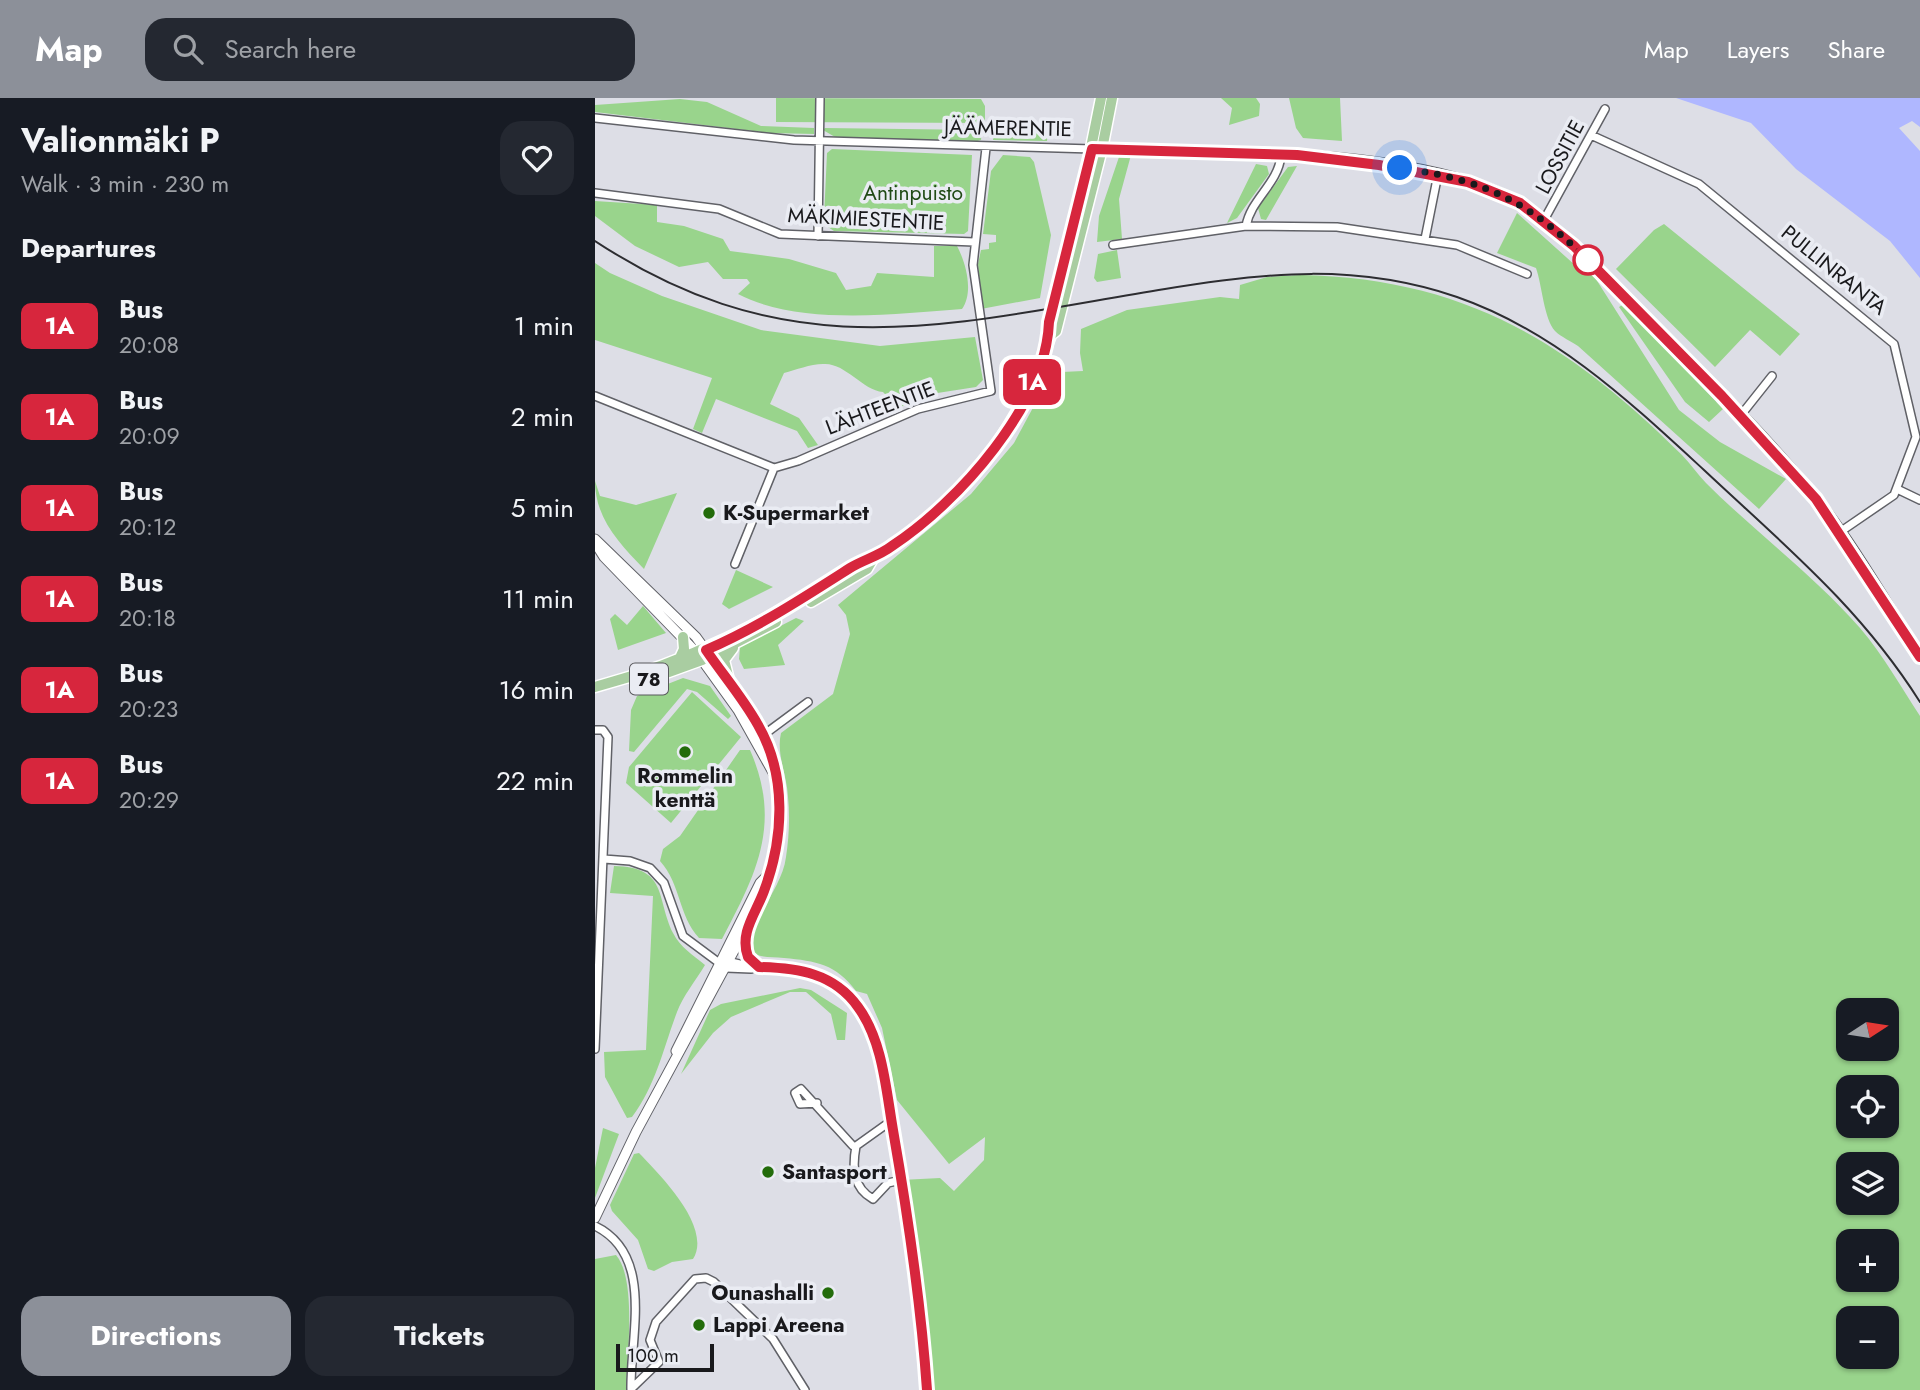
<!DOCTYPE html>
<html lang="en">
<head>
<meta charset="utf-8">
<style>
	:root { --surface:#171b24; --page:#242831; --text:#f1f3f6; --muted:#9ea1a6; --accent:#8c9099 }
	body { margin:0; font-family:Jost,sans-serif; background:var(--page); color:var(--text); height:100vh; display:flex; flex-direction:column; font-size:26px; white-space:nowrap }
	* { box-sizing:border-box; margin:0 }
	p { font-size:23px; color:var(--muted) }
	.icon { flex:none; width:38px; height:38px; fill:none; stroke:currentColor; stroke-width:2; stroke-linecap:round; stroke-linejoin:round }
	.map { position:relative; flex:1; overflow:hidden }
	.details { display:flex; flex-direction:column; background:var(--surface); width:595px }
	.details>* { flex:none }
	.badge { padding:0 14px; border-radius:10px; font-size:24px; line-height:46px }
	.needle { width:46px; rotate:78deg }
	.buttons { position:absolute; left:1241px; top:900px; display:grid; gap:14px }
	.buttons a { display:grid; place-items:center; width:63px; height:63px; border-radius:14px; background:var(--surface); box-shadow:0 2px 5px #0004; font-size:35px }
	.scale { position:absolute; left:21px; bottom:18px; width:98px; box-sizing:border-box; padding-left:7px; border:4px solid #19191c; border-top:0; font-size:19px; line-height:24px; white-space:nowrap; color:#19191c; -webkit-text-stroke:5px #eaecf3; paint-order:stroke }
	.you { position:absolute; width:35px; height:35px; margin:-18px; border:5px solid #fff; border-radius:50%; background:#1a73e8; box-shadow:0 0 0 10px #1a73e833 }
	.map>.badge { position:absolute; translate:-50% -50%; box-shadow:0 0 0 4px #fff }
	h2 { padding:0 21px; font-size:26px; line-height:63px }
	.round { display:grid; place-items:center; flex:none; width:74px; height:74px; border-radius:21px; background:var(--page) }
	.overview { display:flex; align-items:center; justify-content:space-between; height:119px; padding:0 21px }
	h1 { font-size:33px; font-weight:700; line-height:52px }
	.action { display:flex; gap:14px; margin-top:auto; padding:14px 21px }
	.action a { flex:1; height:80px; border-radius:21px; background:var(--accent); color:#fff; font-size:28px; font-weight:700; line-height:80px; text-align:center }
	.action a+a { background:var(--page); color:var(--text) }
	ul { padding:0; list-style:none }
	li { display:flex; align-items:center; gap:21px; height:91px; padding:0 21px }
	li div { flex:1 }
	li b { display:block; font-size:26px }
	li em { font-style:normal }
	li .badge { min-width:77px; font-weight:700; text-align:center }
	header { display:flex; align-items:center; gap:42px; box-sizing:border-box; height:98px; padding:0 35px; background:var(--accent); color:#fff }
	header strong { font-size:33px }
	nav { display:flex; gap:38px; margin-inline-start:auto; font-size:24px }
	.search { width:490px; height:63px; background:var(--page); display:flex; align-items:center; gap:18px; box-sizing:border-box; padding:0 24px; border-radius:21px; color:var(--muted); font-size:26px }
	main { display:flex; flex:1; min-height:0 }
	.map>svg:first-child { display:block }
</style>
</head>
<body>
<header>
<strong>Map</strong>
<div class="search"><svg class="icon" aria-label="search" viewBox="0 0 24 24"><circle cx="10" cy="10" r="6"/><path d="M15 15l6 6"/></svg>Search here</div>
<nav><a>Map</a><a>Layers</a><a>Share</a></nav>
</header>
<main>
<section class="details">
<div class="overview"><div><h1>Valionmäki P</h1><p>Walk · 3 min · 230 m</p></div><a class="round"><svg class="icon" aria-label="heart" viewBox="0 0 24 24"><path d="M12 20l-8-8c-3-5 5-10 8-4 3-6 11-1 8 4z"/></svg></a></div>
<h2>Departures</h2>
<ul>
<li><span class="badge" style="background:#d7263d;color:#fff">1A</span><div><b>Bus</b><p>20:08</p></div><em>1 min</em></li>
<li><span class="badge" style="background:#d7263d;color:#fff">1A</span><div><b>Bus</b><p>20:09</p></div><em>2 min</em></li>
<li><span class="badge" style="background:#d7263d;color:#fff">1A</span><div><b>Bus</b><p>20:12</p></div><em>5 min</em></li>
<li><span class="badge" style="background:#d7263d;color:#fff">1A</span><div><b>Bus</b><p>20:18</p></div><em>11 min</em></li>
<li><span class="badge" style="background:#d7263d;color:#fff">1A</span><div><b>Bus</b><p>20:23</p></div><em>16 min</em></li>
<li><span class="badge" style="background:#d7263d;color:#fff">1A</span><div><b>Bus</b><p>20:29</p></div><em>22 min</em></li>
</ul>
<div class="action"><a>Directions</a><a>Tickets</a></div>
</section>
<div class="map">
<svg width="1325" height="1292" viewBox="0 0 1325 1292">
	<rect width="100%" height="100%" fill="#dddee6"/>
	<path fill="#99d48c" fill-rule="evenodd" d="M181,0L386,1L390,8V25L181,24Z
		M626,0H661L665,6L664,18L634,27L637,10Z
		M694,0H745L747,43L708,40L701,30Z
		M85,1L112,4L166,28L219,30V36L175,35L0,14V7Z
		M230,30L387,32L386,42L379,44L240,39L228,32Z
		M399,33H453L452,43L398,42Z
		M237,51L377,57L373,133L369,136L239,133L233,129L229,120L232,55Z
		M408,57L435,59L439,64L456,137L445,200L386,211L383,166L386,152L394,151V145L401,144V137L388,136L396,73Z
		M536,57L524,101L527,141L502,144L504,118L524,59Z
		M661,66L672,68L674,76L642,120L632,125Z
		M702,68L671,122L666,121L663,110L693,69Z
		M0,103L62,107V124L89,128L128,141L135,153L194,161L241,175L251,192L276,188L282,175L339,179V148H362C371,165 379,194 367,211C300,216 204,228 143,196L155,185L152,181H128L113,164L84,169L40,148L0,118Z
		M922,115L981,168L999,178L1084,312L1125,344L1191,381L1164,411L983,248C976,243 966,239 960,233C949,221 947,187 941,170L902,155Z
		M1069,126L1205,236L1185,258L1155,232L1120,269L1021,171L1059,132Z
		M522,152L526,180L502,184L499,180L503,156Z
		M0,165L15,175L67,198L166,232L285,248L380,239L388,282L381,289L336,296L303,310L288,294C267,292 250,264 228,266C215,266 201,272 189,275L175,306L204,320L223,347L213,350L202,333L121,301L107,335L98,331L117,280L0,242Z
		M705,177C869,180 973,244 1087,357C1096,366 1102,376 1111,385C1161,435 1219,477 1265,530C1288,557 1306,589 1325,618V1292H332L306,1082L345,1080L359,1093L389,1062L390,1039L354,1066L302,1002L287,930L272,896L261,893C241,866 221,863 189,860C177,859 167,860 157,855C153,821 187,792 191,759C194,740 195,718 193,699C192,677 181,656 186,635L238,596L255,536L251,517L243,507L376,396L419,345L455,278L467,274L488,273L485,255L486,231L532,212L625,199L644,201L645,187L672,179ZM1253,912H1292V950H1253ZM1253,989H1292V1027H1253ZM1253,1066H1292V1104H1253ZM1253,1143H1292V1181H1253ZM1253,1220H1292V1258H1253Z
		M1029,206L1128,311L1114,324L1090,304L1024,209Z
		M0,383L5,398L41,407L82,395L49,471C24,445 0,420 0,383Z
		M141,472L178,489L134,511L127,506Z
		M48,508L71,535L23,552L15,521L20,516L32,527Z
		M201,520L209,523L183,547L190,567L149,571L144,561L145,549Z
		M88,580L115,588L136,618L133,621L102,594L92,591L39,654L34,653L36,612L42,598Z
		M97,594L146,639L76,725L31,685L34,669Z
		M145,652H155C187,725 162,775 127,841L104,840C83,817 86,786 65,763L68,751L85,738Z
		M19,768C73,769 61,800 78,835C85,849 98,857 110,867C101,882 88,898 82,914C68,951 61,987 37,1019L32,1020L10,979L9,954L51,952L58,798L15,795Z
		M205,890L216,892L252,915L250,942H242L236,916L211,894H195L136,919L118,935L86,976L115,912L126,906Z
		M8,1030L24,1036L0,1100V1070Z
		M44,1055C64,1076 118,1129 98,1161L77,1164L59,1173L53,1171L43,1142L17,1113L15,1107L39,1056Z
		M21,1157C42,1181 32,1259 31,1292H0V1161Z"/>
	<path fill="#afb7ff" d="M1081,0H1325V29L1317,23L1304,30L1325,53V180L1295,143L1201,71L1156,25Z"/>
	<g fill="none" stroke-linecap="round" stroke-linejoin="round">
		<defs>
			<path id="minor" d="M0,20L199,42L497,51
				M998,38L1104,86L1299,246L1321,339L1299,397L1245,434
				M0,95L124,111L185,136L379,144
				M949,122L1010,11
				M651,128C656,101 683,86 686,58
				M223,138L225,0
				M830,141L843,76
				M518,147L651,128L742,129L862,147L932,176
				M0,298L179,370L203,363L323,311L396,293L378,167L391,50
				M1146,317L1177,278
				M1302,391L1325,402
				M140,466L179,370
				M0,632H8L13,639L0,951
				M163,641L213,604
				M9,761L35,763L55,770L69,785L88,838L131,870L156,871
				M132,863L153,868L199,870L218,875L247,891L263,909L274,927L283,953L309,1099L332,1292
				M222,1005L205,1006L200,995L206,991L258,1048H261
				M261,1048C257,1070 258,1090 278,1101L293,1085L306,1082
				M261,1048L296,1023
				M0,1128C60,1157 35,1238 36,1291
				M37,1290L64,1264L55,1242L61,1224L100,1181L111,1180L119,1184L178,1241L210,1292"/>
			<path id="tertiary" d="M0,441L101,539L151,608L180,667L185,725L183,746L161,812L41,1034L0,1120
				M0,445L9,459L102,555L143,612L180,678
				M151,837L153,859L164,869
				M81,953L165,785L171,779"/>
			<path id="secondary" d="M501,51C621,55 784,49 895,91C952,113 992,162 1034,203C1102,272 1174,339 1233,416C1267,461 1295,512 1325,559"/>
			<path id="primary" d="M456,237L454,224L482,119L506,0
				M216,504L272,471L279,459
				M84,562L89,551L88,539
				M49,583L107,562L181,524
				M135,586L129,562L138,550
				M0,589C93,564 174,523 254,471C267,462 283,458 296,449C374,399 426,323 456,237L461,233L507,51L517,0"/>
		</defs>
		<use href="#minor" stroke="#606167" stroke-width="10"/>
		<use href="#tertiary" stroke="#606167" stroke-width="11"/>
		<use href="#secondary" stroke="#606167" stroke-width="12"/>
		<use href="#primary" stroke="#fff" stroke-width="13"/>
		<use href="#minor" stroke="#fff" stroke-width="7"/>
		<use href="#tertiary" stroke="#fff" stroke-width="9"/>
		<use href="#secondary" stroke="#fff" stroke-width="10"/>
		<use href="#primary" stroke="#a9cda1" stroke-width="10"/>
		<path stroke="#2d2d31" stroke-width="2" d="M0,143C199,274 354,226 570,191C672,174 762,165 862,199C960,233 1034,303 1109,372C1189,447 1265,509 1325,604"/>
	</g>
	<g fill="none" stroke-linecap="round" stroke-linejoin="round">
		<defs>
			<path id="line" d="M332,1292C326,1205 313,1118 298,1032C291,992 288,943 263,909C239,875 203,870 164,869L153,859C144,835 161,815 169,793C189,740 192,677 163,627C148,600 128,577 111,552C162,530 208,500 255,470C268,462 284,458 297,448C364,404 451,306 454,224L497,51L702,57L784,67L873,84L925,105L979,148L1127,298L1221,401L1325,559"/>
		</defs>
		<use href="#line" stroke="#fff" stroke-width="16"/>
		<use href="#line" stroke="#d7263d" stroke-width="10"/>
		<path stroke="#19191c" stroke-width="7" stroke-dasharray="0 12.6" d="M805,70C893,82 936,105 998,167L993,162"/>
	</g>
	<circle fill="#fff" stroke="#d7263d" stroke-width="3.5" cx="993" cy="162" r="14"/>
	<g fill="#236c0b" stroke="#eaecf3" stroke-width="2.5">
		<circle cx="114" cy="415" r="7"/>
		<circle cx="90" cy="654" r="7"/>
		<circle cx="173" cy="1074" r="7"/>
		<circle cx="233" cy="1195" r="7"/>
		<circle cx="104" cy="1227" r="7"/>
	</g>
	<g text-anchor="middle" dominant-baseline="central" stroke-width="7" stroke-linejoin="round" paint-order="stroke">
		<rect fill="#eaecf3" stroke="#58585c" stroke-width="2" x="35" y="565.5" width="38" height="31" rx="5"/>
		<g font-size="19" font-weight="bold" fill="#19191c">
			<text x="54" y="581">78</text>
		</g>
		<g font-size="21" fill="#19191c" stroke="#eaecf3">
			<text transform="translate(413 30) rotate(1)">JÄÄMERENTIE</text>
			<text transform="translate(965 59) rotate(-62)">LOSSITIE</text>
			<text transform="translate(271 121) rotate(3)">MÄKIMIESTENTIE</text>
			<text transform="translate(1239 172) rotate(39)">PULLINRANTA</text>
			<text transform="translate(285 310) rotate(-21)">LÄHTEENTIE</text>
		</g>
		<g font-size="21" fill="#204a15" stroke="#eaecf3">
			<text x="318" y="95">Antinpuisto</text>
		</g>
		<g font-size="21" font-weight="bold" fill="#19191c" stroke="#eaecf3" text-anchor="start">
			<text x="128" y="415">K-Supermarket</text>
			<text x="90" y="678" text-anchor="middle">Rommelin<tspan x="90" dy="24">kenttä</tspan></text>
			<text x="187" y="1074">Santasport</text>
			<text x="219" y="1195" text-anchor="end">Ounashalli</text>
			<text x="118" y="1227">Lappi Areena</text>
		</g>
	</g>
</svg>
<div class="buttons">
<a><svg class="needle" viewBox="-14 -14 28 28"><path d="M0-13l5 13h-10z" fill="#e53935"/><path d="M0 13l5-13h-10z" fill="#9ea1a6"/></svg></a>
<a><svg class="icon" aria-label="locate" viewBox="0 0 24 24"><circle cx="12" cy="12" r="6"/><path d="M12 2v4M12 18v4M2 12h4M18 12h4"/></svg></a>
<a><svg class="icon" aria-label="layers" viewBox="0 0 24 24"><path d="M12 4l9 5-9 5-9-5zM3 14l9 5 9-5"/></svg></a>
<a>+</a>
<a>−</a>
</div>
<div class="scale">100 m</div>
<div class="you" style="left:805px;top:70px"></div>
<b class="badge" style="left:437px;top:284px;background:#d7263d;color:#fff">1A</b>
</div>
</main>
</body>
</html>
